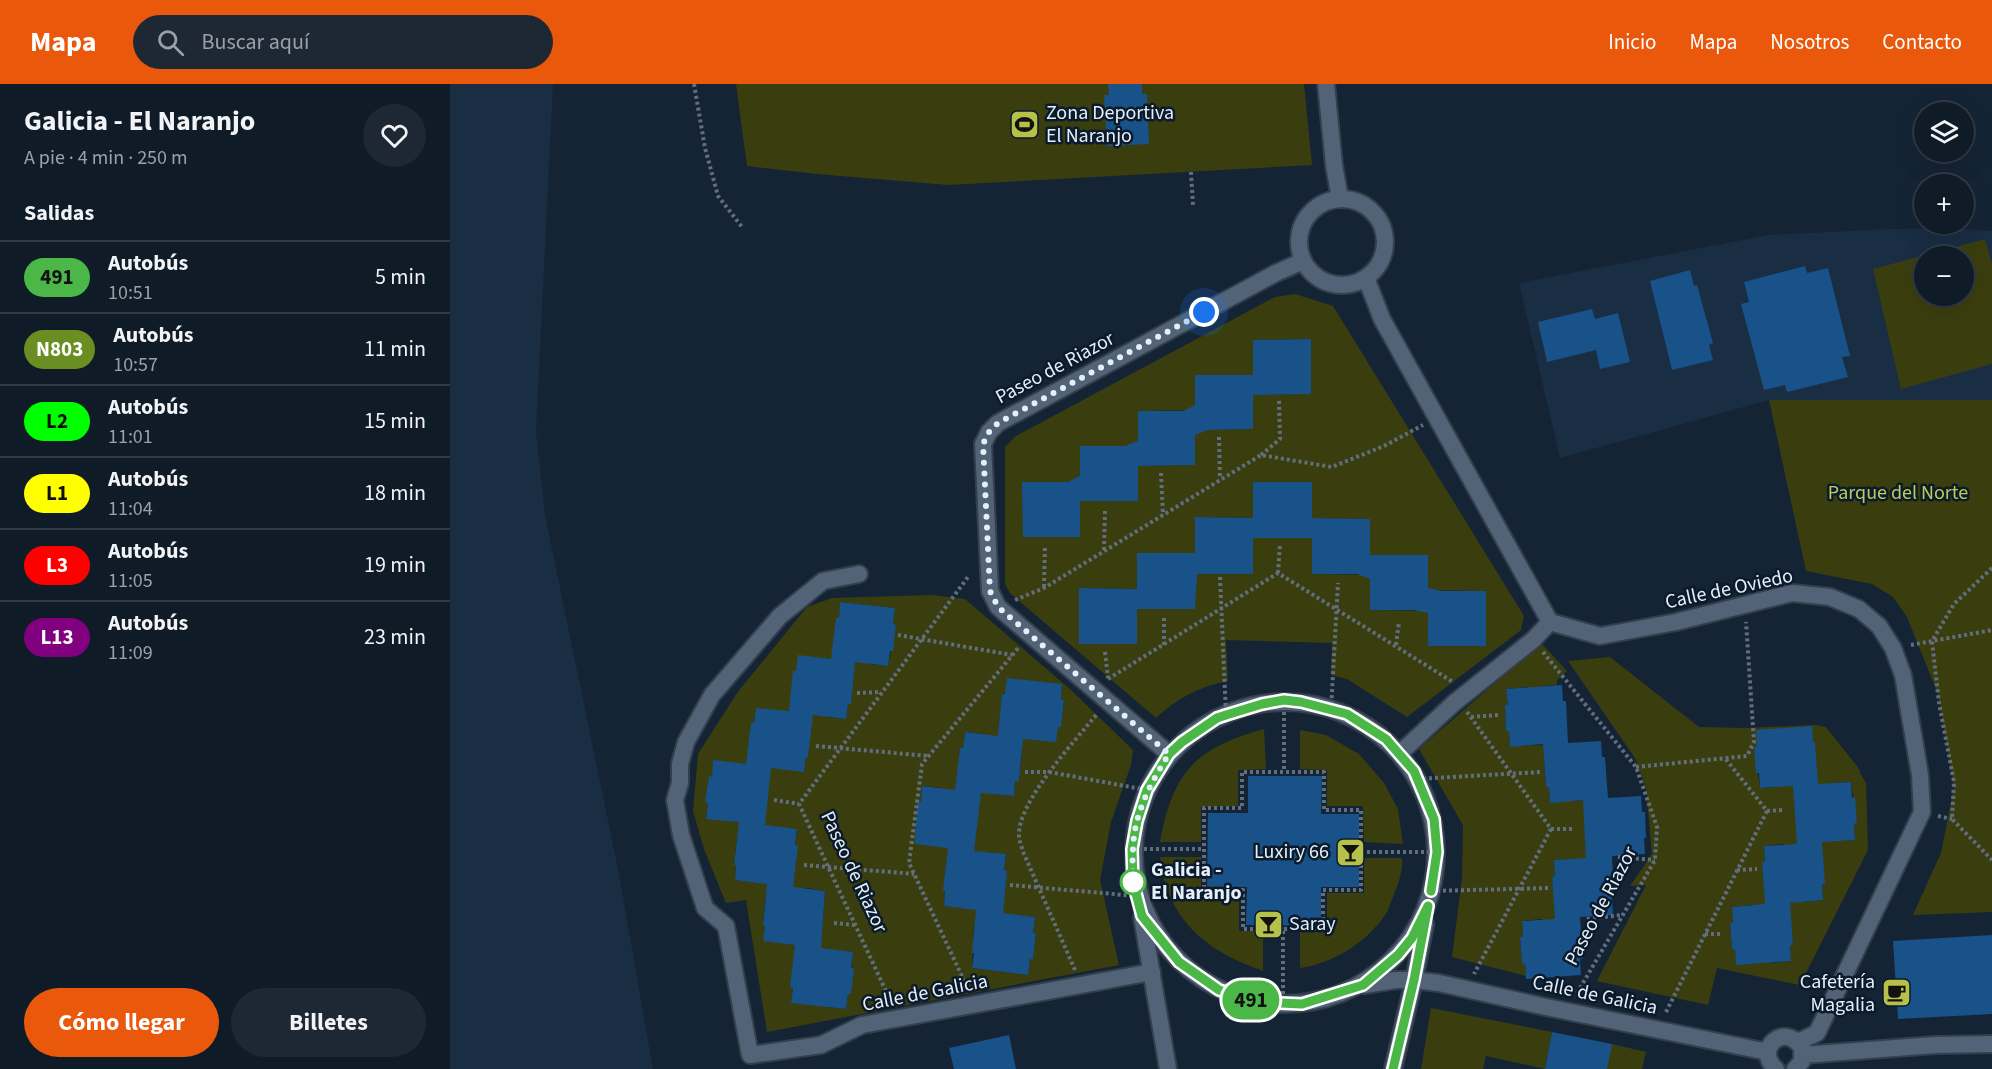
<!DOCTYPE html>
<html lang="es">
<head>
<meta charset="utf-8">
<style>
	:root { --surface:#101b28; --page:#1e2834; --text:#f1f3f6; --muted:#9ca1a8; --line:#303945; --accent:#ea580c }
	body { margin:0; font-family:"Source Sans 3",sans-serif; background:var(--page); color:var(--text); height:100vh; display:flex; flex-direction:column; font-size:22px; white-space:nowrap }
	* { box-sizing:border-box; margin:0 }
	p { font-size:20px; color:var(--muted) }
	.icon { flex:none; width:33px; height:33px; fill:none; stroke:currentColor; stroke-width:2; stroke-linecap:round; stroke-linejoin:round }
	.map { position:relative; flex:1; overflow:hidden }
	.details { display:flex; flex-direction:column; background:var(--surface); width:450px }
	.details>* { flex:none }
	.badge { padding:0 12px; border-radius:20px; font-size:21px; line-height:39px }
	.controls { position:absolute; left:1464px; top:18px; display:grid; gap:12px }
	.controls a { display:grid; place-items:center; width:60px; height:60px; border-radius:50%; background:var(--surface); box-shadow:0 6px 24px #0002,0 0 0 2px var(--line); font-size:30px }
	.you { position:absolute; width:30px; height:30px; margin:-15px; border:4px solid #fff; border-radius:50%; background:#1a73e8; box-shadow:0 0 0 9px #1a73e833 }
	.map>.badge { position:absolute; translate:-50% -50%; box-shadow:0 0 0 3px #fff }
	h2 { padding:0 24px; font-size:22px; line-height:54px }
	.round { display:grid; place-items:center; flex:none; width:63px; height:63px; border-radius:32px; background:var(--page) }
	.overview { display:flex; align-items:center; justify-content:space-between; height:102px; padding:0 24px }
	h1 { font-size:28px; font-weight:700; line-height:45px }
	.action { display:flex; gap:12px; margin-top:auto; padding:12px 24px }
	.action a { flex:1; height:69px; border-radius:36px; background:var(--accent); color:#fff; font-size:24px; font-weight:700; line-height:69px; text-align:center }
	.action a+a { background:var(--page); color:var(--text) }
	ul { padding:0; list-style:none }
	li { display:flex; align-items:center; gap:18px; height:72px; padding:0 24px; border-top:2px solid var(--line) }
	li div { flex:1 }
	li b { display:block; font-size:22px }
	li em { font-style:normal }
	li .badge { min-width:66px; font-weight:700; text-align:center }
	header { display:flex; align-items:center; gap:36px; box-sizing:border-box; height:84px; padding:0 30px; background:var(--accent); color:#fff }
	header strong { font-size:28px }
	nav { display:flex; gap:33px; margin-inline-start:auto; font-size:21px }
	.search { width:420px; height:54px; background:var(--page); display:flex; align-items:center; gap:15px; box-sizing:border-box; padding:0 21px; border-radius:33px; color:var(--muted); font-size:22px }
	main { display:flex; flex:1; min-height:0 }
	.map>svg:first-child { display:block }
</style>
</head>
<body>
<header>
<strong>Mapa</strong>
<div class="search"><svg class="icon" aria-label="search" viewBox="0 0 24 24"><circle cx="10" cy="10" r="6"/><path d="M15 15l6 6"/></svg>Buscar aquí</div>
<nav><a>Inicio</a><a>Mapa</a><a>Nosotros</a><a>Contacto</a></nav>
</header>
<main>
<section class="details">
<div class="overview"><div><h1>Galicia - El Naranjo</h1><p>A pie · 4 min · 250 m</p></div><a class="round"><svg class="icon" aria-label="heart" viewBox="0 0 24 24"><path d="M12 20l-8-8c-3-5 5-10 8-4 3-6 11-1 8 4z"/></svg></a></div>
<h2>Salidas</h2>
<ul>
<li><span class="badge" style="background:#4ab747;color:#111">491</span><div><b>Autobús</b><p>10:51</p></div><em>5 min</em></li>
<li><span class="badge" style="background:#6b8e23;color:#fff">N803</span><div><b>Autobús</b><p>10:57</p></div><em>11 min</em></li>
<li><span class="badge" style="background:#0f0;color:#111">L2</span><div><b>Autobús</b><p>11:01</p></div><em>15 min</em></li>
<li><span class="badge" style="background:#ff0;color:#111">L1</span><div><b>Autobús</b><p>11:04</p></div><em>18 min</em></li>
<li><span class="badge" style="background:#f00;color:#fff">L3</span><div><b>Autobús</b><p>11:05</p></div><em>19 min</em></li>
<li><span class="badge" style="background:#800080;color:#fff">L13</span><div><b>Autobús</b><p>11:09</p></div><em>23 min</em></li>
</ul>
<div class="action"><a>Cómo llegar</a><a>Billetes</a></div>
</section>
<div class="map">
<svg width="1542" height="985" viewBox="0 0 1542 985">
	<rect width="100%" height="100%" fill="#152435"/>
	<path fill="#192d43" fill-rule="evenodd" d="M0,0H103L86,348L95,431L169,790L203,985H0Z
		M1498,144L1542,147V316H1319L1110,374L1069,199L1318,151L1440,145ZM1474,172H1514V212H1474Z"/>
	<path fill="#3a3e0f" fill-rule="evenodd" d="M286,0H854L862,81L498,101L367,90L297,82Z
		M1535,155L1542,180V280L1451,305L1423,185ZM1474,172H1514V212H1474Z
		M845,210L883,222L1074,532L1071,546L957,633L897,595L881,591L882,559L776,556L778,597C750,602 726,615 706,634L560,509L555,500V363L566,352L825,213ZM860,255L861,310L793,311L803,326V345L735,346L745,362V381L677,382L688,417H619L630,434V453H573V398H640L698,362L688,346V327L755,326L745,291H813L803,275V256ZM804,398H861L851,434L920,435V455L909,471H978V490L967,506L1036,507V527L1025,542L1036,543V562H978V543L989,527L920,526V507L930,491L862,490V471L872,454H793L803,470V489L745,490L676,525L629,504L697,505L687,489V469H756L746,433L814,434Z
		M1319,316H1542V828L1463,831L1491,769L1504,703L1488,610L1457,533L1443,513L1422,500L1356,487Z
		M482,511L515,515L621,606L683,666L681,681L661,738L650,796L669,881L317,948L296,816L276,819L254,765L243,727L248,670L287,609L357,523L382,514ZM390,518L445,524L443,540L446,541L438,582L419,580L404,568L401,620H398L396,635L377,633L362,621L358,673H356L354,687L320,673L310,751L347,745L339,813L356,804L375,807L372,848L367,874L384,866L402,868L401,910H398L396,925L377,923L378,913L341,919L343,904L340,903L349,851L314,857L315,842H313L315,816L322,789L304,798L285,796L286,781H284L287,755L293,728L256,734L258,719L256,718L259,693H262L264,677L298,692L301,640L304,639L306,624L325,626L340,639L382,586L386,534H389ZM593,598L612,601L611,616L614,617L611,643L571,644L572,671L569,696L565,697L564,712L544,710L529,698L526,750L520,777L537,768L556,771L554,786L557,787L554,813L548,840L565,831L585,833L583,849H586L583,875H580L578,891L522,884L524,843L531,816L514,824L494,822L496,781L502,753L465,744L467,718H471L472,702L492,704L507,717L510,664H513L515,648L534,650L549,663L552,610Z
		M1091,559L1117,587L1107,596V601L1092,602L1093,613L1076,603L1056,605L1058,621H1055L1056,647H1059L1060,662L1096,661L1094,677L1096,703H1099L1100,718L1135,716C1134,739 1136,761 1140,784L1123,775L1104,776L1105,792L1102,793L1108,845L1091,835L1072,837L1073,853L1070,854L1072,879H1075L1076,892L1002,873L1012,794L1013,741L969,665Z
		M1160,573L1249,643L1297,644L1365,641L1376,643L1410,686V689L1416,699L1418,766L1350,901L1267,884L1258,921L1147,897L1196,801L1180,802L1202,770L1196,704L1185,674L1118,577ZM1365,659L1366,711L1381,699L1401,698L1407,739L1404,740L1405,756L1385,757L1369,747L1374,800H1372L1373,816L1353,818L1337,808L1343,860L1340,861L1341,877L1321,879L1320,868L1286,881L1285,865H1282L1280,839H1283L1282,823L1302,821L1318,831L1312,778H1315L1314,762L1333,760L1350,770L1344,718L1345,691L1330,703L1310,704L1304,663Z
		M814,645L816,685L788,686V722L751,723V758H710C723,687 746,664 814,645Z
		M850,646L876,651L909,670L934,699L948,725L953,760L914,758L913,722H877V686L850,685Z
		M710,773H751V810H789V847H813V887C756,867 717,836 710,773Z
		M914,774H952C953,787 949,797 944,810C941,817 939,825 935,831C916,859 883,879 850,884V848H877V809H914Z
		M981,924L1102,948L1095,985L1036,972L1033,985H971Z
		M1162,960L1196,968L1192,985H1145Z"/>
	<path fill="#185289" d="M658,0H692V10H697L699,60L657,62L654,11H659Z
		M1355,182L1357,189L1378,184L1400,272L1392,273L1398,293L1337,308L1335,301L1314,306L1291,220L1299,218L1294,198Z
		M1240,186L1244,202L1247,201L1263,259L1259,261L1263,276L1222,286L1200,197Z
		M1142,225L1145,235L1168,229L1180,278L1150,285L1146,266L1097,278L1088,238Z
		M861,255V310L803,311V345L758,346L745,351V381L688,382V417H630V453H573L572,398H618L630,392V362H675L688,357V327H733L745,321V291H803V256Z
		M803,398H862V434L920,435V471H978V504L992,507H1036V562H978V529L964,526H920V495L907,490H862V454H803V490H747L745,525H687V560H629V504L687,505V469H745V433L803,434Z
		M390,518L445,524L443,540L446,541L443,567H440L438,582L405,578L401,620H398L396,635L363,631L358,673H356L354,688L321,684L315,741L347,745L345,761H348L343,803L375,807L371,864L403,868L401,884H404L401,910H398L396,925L341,919L343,904L340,903L345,861L313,857L315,842H313L317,800L285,796L286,781H284L289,738L256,735L258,719H255L259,692L262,693L263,676L296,680L301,639H304L306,624L339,627L343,587H346L348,571L381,575L386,534H389Z
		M557,594L612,600L611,616H614L611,643H608L606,658L573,655L569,697H565L564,712L531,709L524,767L556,770L554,786L557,787L553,829L585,833L583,849H586L583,875H580L578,891L522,884L524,869H522L526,826L494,822L495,807L493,806L498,764L465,760L467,718H471L472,702L505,706L510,664H513L515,648L548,652L552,610H555Z
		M1112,601L1113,617H1116L1118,659L1151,657L1152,673H1155L1158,714L1191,712L1192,728H1195L1196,754H1194L1195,770L1162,772L1164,814H1162L1163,831L1130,833L1133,875H1130L1131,891L1076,895L1075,879L1072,880L1070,853H1073L1072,837L1105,835L1102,793L1105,792L1104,776L1136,774L1133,716L1100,719L1099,703H1096L1093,660L1060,663L1059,647H1056L1055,621H1058L1056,605Z
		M1362,642L1363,658H1365L1368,700L1401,698L1402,714L1405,713L1407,739L1404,740L1405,756L1372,758L1375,800H1372L1373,816L1340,819L1343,861H1340L1341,877L1286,881L1285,865H1282L1280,839H1283L1282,823L1315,820L1312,778H1315L1314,762L1347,760L1343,702L1310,704L1309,689H1306L1304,663L1307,662L1306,646Z
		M798,692H872L871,730H909V803H871V842L796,841L797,803H757L758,729H798Z
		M1542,851V930L1448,935L1443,857Z
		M1102,948L1162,960L1157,985H1095Z
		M559,951L566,985H504L499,964Z"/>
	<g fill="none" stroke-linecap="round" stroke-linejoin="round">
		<defs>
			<path id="minor" d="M409,490L373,497L330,532L262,611L236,658L230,680V699L225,716L231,751L255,824L276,842L300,971L371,961L412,941L702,888
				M684 769a151 151 0 1 1 302 0a151 151 0 1 1-302 0Z
				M719,670L548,523L540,507L533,360L539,348L548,339L826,189L853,177
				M949,670L1004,619L1083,556L1100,538
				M692,833L718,985
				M914,901L946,896H964L989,899L1096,923L1318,968
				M943,985L964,896L975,840"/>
			<path id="tertiary" d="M876,0L884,81L890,115
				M849 158a43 43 0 1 1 86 0a43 43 0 1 1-86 0Z
				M916,194L932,235L1100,538L1150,552L1226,538L1342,509L1380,513L1409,525L1429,542L1443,564L1453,591L1470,691L1472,728L1367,949L1348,958
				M1353,971L1485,961L1542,960
				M1326,985C1303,965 1335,937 1352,964V977L1345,985"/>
		</defs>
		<use href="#minor" stroke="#343f4d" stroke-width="20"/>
		<use href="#tertiary" stroke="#343f4d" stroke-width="20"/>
		<path stroke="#616e7d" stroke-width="4" stroke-dasharray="3 3" stroke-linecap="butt" d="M244,0L255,64L268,112L292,143
			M741,88L743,121
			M769,353L770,395
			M811,371L830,355L829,316
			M711,389L713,431
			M654,466L655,427
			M1542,484L1504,520L1482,557L1489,619L1504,698L1502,735L1542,776
			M828,489L830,460
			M770,493L776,631
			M594,503L595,461
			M565,516L594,504L811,371L882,383L934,362L973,341
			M448,551L562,571
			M714,561V531
			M946,561L949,538
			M1461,561L1542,546
			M655,568L658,594
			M1093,568L1186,683L1207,743L1205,776L1126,911
			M658,595L828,489L1003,598
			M407,609L431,608
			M834,616V688
			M881,626L888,499
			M1017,628L1101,745L1024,890
			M1021,633L1048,631
			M366,662L479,672
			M1186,683L1297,672L1304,658L1296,538
			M575,688H599L697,706
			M967,695L1091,688
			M324,716L349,720
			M1317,727L1333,726
			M1488,732L1502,735
			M1101,745H1122
			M682,765H754
			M911,768H987
			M1168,773L1205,776
			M354,781L464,790
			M1287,786L1307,785
			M560,801L686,812
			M981,807L1099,804
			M1137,835L1172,831
			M384,839L405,841
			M833,845H793V806H754V724H792V688H874V726H911V806H873V845H833V920
			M1255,850H1272
			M625,886L574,770C572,764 569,757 569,752C567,718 626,656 647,630
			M517,903L459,779L472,680L569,563
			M441,918L349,720L518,493
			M1216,928L1317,727L1275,674"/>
		<use href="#minor" stroke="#526377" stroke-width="16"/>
		<use href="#tertiary" stroke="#526377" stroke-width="16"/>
	</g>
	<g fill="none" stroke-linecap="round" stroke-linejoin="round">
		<defs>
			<path id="line" d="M943,985L964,896L978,822L962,854L948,871L913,901L852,920L807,918L769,906L729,878L692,832L683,798L682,765L687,737L697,706L719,670L732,658L767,634L776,631L812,620L834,616L851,618L897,630L936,655L964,687L984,735L987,768L981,807"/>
		</defs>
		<use href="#line" stroke="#fff" stroke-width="14"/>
		<use href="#line" stroke="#4ab747" stroke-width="9"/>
		<path stroke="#e5effa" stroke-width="6" stroke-dasharray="0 10.8" d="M683,798C683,787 682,776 683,765C684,730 700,700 719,670L548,523L540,507L533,360L539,348L548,339L754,228"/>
	</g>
	<defs>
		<symbol id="stadium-square" viewBox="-11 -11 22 22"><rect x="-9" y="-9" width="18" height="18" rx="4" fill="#b6c149" stroke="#0b1b2b"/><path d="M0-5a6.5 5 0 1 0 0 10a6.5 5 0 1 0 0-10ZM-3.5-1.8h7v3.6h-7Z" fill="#111"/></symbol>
		<symbol id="bar-square" viewBox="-11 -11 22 22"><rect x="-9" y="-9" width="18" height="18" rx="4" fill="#b6c149" stroke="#0b1b2b"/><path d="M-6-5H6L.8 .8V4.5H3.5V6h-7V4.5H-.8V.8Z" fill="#111"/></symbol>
		<symbol id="cafe-square" viewBox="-11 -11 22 22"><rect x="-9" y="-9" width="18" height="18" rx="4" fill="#b6c149" stroke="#0b1b2b"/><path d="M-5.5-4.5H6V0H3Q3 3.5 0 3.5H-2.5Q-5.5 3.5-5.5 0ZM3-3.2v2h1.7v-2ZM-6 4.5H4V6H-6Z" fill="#111"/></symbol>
	</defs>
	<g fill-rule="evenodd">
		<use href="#stadium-square" x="558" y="24" width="33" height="33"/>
		<use href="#bar-square" x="884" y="752" width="33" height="33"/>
		<use href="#bar-square" x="802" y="824" width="33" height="33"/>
		<use href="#cafe-square" x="1430" y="892" width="33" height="33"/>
	</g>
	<circle fill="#fff" stroke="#4ab747" stroke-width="3" cx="683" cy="798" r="12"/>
	<g text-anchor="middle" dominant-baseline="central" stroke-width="5" stroke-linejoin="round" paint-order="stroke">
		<g font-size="20" fill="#e5effa" stroke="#0b1b2b" text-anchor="start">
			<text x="596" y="29">Zona Deportiva<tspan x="596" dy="23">El Naranjo</tspan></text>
			<text x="879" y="768" text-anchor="end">Luxiry 66</text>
			<text x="839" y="840">Saray</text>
			<text x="1425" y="898" text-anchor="end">Cafetería<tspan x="1425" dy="23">Magalia</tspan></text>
		</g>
		<g font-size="20" fill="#e5effa" stroke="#0b1b2b">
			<text transform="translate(605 284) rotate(-28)">Paseo de Riazor</text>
			<text transform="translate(1279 505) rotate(-12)">Calle de Oviedo</text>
			<text transform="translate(404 788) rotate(65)">Paseo de Riazor</text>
			<text transform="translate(1151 822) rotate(-62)">Paseo de Riazor</text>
			<text transform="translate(475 909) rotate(-11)">Calle de Galicia</text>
			<text transform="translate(1145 911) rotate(12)">Calle de Galicia</text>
		</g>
		<g font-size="20" fill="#beca59" stroke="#0b1b2b">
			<text x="1448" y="409">Parque del Norte</text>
		</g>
		<g font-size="20" font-weight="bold" fill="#e5effa" stroke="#0b1b2b" text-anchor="start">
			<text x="701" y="786">Galicia -<tspan x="701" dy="23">El Naranjo</tspan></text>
		</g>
	</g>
</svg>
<div class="controls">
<a><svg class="icon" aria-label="layers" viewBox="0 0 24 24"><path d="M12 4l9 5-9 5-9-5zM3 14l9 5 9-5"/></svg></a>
<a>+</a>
<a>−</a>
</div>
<div class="you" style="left:754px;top:228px"></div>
<b class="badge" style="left:801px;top:916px;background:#4ab747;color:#111">491</b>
</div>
</main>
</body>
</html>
